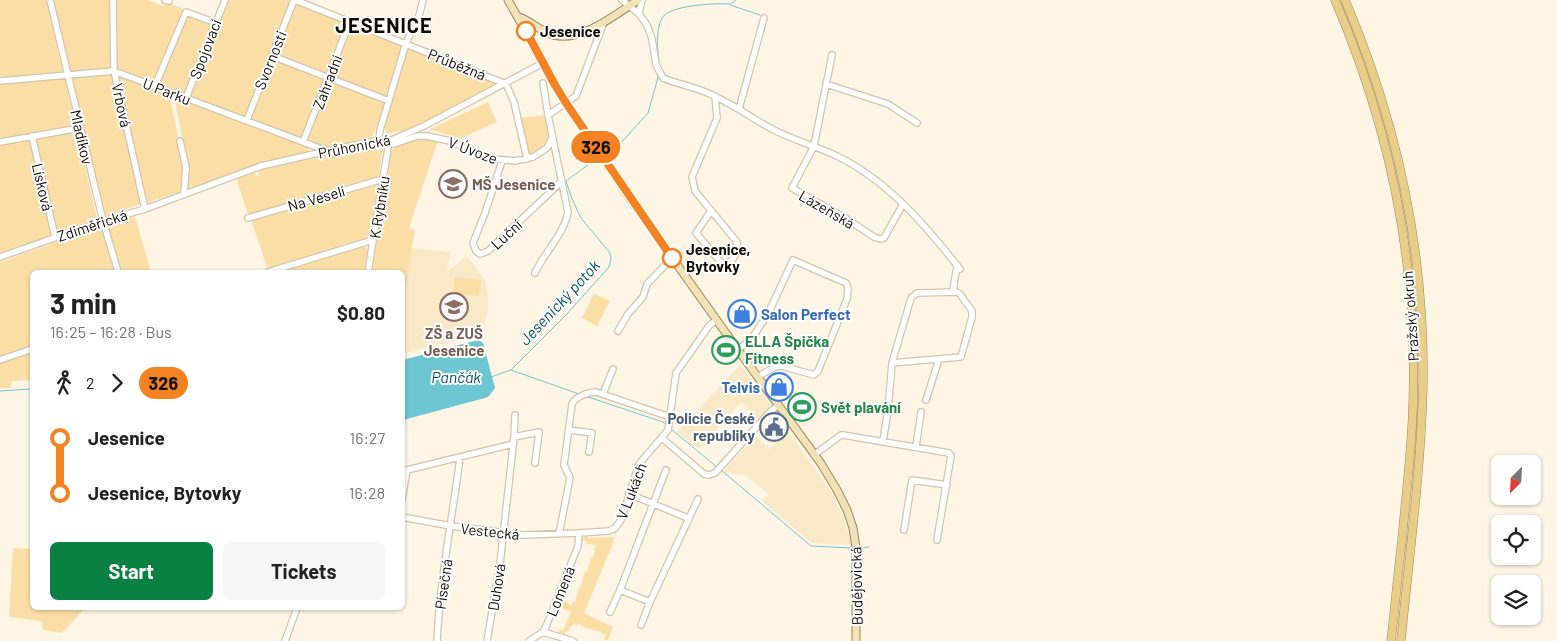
<!DOCTYPE html>
<html lang="en">
<head>
<meta charset="utf-8">
<style>
	:root { --surface:#fff; --page:#f6f6f6; --text:#222; --muted:#767676; --accent:#0b8043 }
	body { margin:0; font-family:Barlow,sans-serif; background:var(--page); color:var(--text); height:100vh; display:flex; flex-direction:column; font-size:19px; white-space:nowrap }
	* { box-sizing:border-box; margin:0 }
	p { font-size:16px; color:var(--muted) }
	.icon { flex:none; width:28px; height:28px; fill:none; stroke:currentColor; stroke-width:2; stroke-linecap:round; stroke-linejoin:round }
	.map { position:relative; flex:1; overflow:hidden }
	.panel { position:absolute; left:30px; top:270px; width:375px; height:340px; display:flex; flex-direction:column; background:var(--surface); border-radius:8px; box-shadow:0 1px 4px #0004 }
	.panel>* { flex:none }
	.badge { padding:0 10px; border-radius:16px; font-size:18px; line-height:32px }
	.needle { width:32px; rotate:204deg }
	.controls { position:absolute; left:1491px; top:455px; display:grid; gap:10px }
	.controls a { display:grid; place-items:center; width:50px; height:50px; border-radius:8px; background:var(--surface); box-shadow:0 1px 4px #0004; font-size:25px }
	.map>.badge { position:absolute; translate:-50% -50%; box-shadow:0 0 0 2px #fff }
	.legs { display:flex; align-items:center; gap:8px; height:55px; padding:0 20px; font-size:16px }
	.legs p { margin-inline-start:auto }
	.head { display:flex; align-items:center; justify-content:space-between; height:85px; padding:0 20px }
	h1 { font-size:28px; font-weight:700; line-height:38px }
	.cta { display:flex; gap:10px; margin-top:auto; padding:10px 20px }
	.cta a { flex:1; height:58px; border-radius:8px; background:var(--accent); color:#fff; font-size:20px; font-weight:700; line-height:58px; text-align:center }
	.cta a+a { background:var(--page); color:var(--text) }
	ul { padding:0 20px; list-style:none }
	li { display:flex; align-items:center; gap:18px; height:55px; font-size:19px }
	li i { display:grid; place-items:center; width:8px; height:100%; margin:0 6px; background:currentColor }
	li i::after { content:''; width:12px; height:12px; margin:-6px; border:4px solid; border-radius:50%; background:var(--surface) }
	li p { margin-inline-start:auto }
	li:first-child i { background:linear-gradient(#0000 50%,currentColor 0) }
	li:last-child i { background:linear-gradient(currentColor 50%,#0000 0) }
	.map>svg:first-child { display:block }
</style>
</head>
<body>
<div class="map">
<svg width="1557" height="641" viewBox="0 0 1557 641">
	<rect width="100%" height="100%" fill="#fef5e5"/>
	<path fill="#fae9c7" d="M412,248L451,252L446,272L467,256L485,280L488,296V311L481,334L403,354L402,283H406Z
		M740,365L769,402L770,406L758,419L741,402L699,449L677,432Z
		M788,431L832,493L844,520L852,545L812,543L762,501L768,494L747,476L723,472L755,436L770,449Z"/>
	<path fill="#fbdea6" d="M0,0H47L63,73L0,79Z
		M54,0H110L111,68L71,72Z
		M116,0H148L163,6L165,2L184,9L154,83L116,68Z
		M228,0H288L291,1L246,117L191,96Z
		M296,4L347,23L327,74L276,54Z
		M187,15L212,24L185,95L158,84Z
		M352,25L404,46L387,97L332,76Z
		M408,47L498,83V86L407,130L386,134L384,125Z
		M274,59L325,79L302,138L251,119Z
		M113,73L140,204L104,217L72,77Z
		M120,76L169,94L184,165L182,191L146,203L119,77Z
		M65,78L75,126L0,139V84Z
		M330,81L385,103L375,131L371,138L328,148L307,140Z
		M175,96L308,146L309,152L262,162L186,190L188,165L174,98Z
		M488,102L497,122L459,139L436,131L428,130Z
		M546,115L549,140L541,150L529,155L519,118Z
		M77,131L97,219L59,232L56,231L36,141L38,138Z
		M420,139L438,140L409,228L415,230L406,284L403,283L402,272H372L391,151C398,143 410,141 420,139Z
		M28,140L31,141L51,233L50,236L0,254V145Z
		M379,146L382,152L379,176L378,177L250,215L248,214L237,181L238,179L255,172L256,176H259L258,171L264,169L353,150Z
		M378,183L370,238L268,270L251,220Z
		M135,216L151,272H120L106,225Z
		M99,227L102,228L115,272H32V347L0,358V262Z
		M364,246L368,250L364,272H282Z
		M455,277L481,280L479,296L453,294Z
		M594,294L610,301L597,326L582,318Z
		M32,353V380L12,381L11,388H0V364Z
		M618,529L611,548L584,613L613,627L608,640L609,641L604,640L606,635L601,633L602,632L589,629L578,624L577,626L573,624L567,632L566,631L564,636L558,634L560,629L563,630L571,612L557,606L558,603L562,604L564,600L571,606L573,601L575,602L579,587L580,588L583,581L582,580L585,571L587,572L591,557L593,558L595,551L594,550L596,545L586,544L587,542L582,540L585,536L588,535V538L615,537V531Z
		M32,530V608H85L62,633L43,630L42,621L9,617L13,548L31,549Z"/>
	<path fill="#6dc7d3" d="M478,340L483,343L495,388L489,396L485,398L403,420V360Z"/>
	<g fill="none" stroke-linecap="round" stroke-linejoin="round">
		<path stroke="#6dc7d3" stroke-width="1" d="M730,5L760,15
			M659,65C658,50 655,31 662,18C669,5 716,3 730,4L736,0
			M607,152L619,145L648,113L659,74
			M511,370L579,394
			M491,377L511,370L566,315L609,267L611,258L610,253L581,218L572,199L566,181L596,159
			M0,391L32,389
			M585,396L663,422L666,424
			M671,429L718,468
			M721,470L811,546L852,548
			M861,548L869,547"/>
		<defs>
			<path id="minor" d="M50,0L103,221L118,272
				M113,0L114,71L145,209
				M165,0L169,1
				M295,0L506,84L514,102L527,159
				M622,0L639,14L647,25L652,39L656,65L663,78C680,85 700,88 716,97C736,106 753,119 772,129C792,140 817,146 839,157C889,182 926,226 960,269
				M639,14L642,0
				M832,55L814,146L792,188L847,219L874,237L880,239L884,238L903,204
				M272,56L389,101
				M0,81L114,71L327,151
				M543,83L548,115
				M826,84L888,104L917,123
				M155,86L186,12L216,23
				M186,98L225,0
				M739,109L764,18
				M247,120L294,0
				M32,136L55,237
				M379,140L380,130L406,43L419,16L423,0
				M180,141L186,167L184,194
				M0,142L80,128
				M303,142L350,21
				M387,142L424,126L543,63
				M502,161L485,213L473,243L476,251L480,254L488,251L561,182
				M711,211L696,233L724,266L733,259L737,251V242L695,191L692,177L717,118L715,96
				M248,218L383,179
				M0,257L103,221L145,209L261,166L327,151L379,140L394,144L417,136H427L450,141L493,159L515,161L533,157L547,148L552,138
				M268,272L373,240
				M368,272L388,148L387,142
				M535,273C544,253 564,234 568,212L548,115L576,96L604,22
				M953,291L957,265
				M618,331L628,314L643,297L647,284L672,258
				M738,350L752,338L768,314L793,260L846,283L848,288L847,299L818,371L814,375L782,366L775,367L757,377
				M0,360L32,349
				M603,394L613,369
				M926,400L939,359
				M569,430L592,433L589,452
				M514,437L539,432L535,463
				M662,438L704,474L709,475L715,473L769,413L778,405
				M883,441L888,410L892,363L911,298L917,293L957,292L960,294L972,311V317L961,357L892,363
				M916,447L921,412
				M814,455L841,435H843L949,453L951,456L937,540
				M666,470L620,590L650,602L698,499
				M629,494L688,518
				M402,499L407,470L513,444
				M402,517L451,526L523,535L579,533L609,531L615,528L621,520L639,464L668,430L676,373L709,326L716,320
				M904,530L912,480L947,485
				M559,534L570,478L564,465L572,404C575,397 588,392 596,392L670,417
				M610,612L620,590
				M641,625L650,602
				M543,632L573,641
				M285,641L297,608
				M437,641C440,580 452,519 460,458
				M487,641L500,564L514,437L515,415
				M529,641L543,632L547,624L578,546L579,533"/>
			<path id="major" d="M508,0L566,103L631,200L738,350L820,462L837,490L847,510L853,528L856,548V641
				M519,17C531,21 541,32 553,35C581,43 616,14 638,0"/>
			<path id="highway" d="M1335,0C1390,128 1418,265 1413,404C1412,449 1406,495 1402,540C1398,573 1395,607 1391,641
				M1345,0C1397,122 1425,253 1423,385C1421,471 1409,556 1401,641"/>
		</defs>
		<use href="#minor" stroke="#d2c5ab" stroke-width="8"/>
		<use href="#major" stroke="#9c8a5a" stroke-width="9"/>
		<use href="#highway" stroke="#9c8a5a" stroke-width="9"/>
		<use href="#minor" stroke="#fff" stroke-width="5.5"/>
		<use href="#major" stroke="#f1e2b8" stroke-width="7"/>
		<use href="#highway" stroke="#e8ce88" stroke-width="8"/>
	</g>
	<g fill="none" stroke-linecap="round" stroke-linejoin="round">
		<defs>
			<path id="line-1" d="M526,31L555,85L566,103L672,258"/>
		</defs>
		<use href="#line-1" stroke="#fff" stroke-width="11"/>
		<use href="#line-1" stroke="#f58220" stroke-width="8"/>
	</g>
	<defs>
		<symbol id="school-ring" viewBox="-11 -11 22 22"><circle r="9.5" fill="#fff" stroke="#8d6e63" stroke-width="1.5"/><path d="M0-5L7-2L0 1L-7-2ZM-4 1L0 2.5L4 1V4Q0 6-4 4Z" fill="#8d6e63"/></symbol>
		<symbol id="shop-ring" viewBox="-11 -11 22 22"><circle r="9.5" fill="#fff" stroke="#3f7fe0" stroke-width="1.5"/><path d="M-5-2.5h2.3a2.7 3.5 0 0 1 5.4 0H5L5.5 6h-11ZM-1.5-2.5h3a1.5 2.3 0 0 0-3 0Z" fill="#3f7fe0"/></symbol>
		<symbol id="stadium-ring" viewBox="-11 -11 22 22"><circle r="9.5" fill="#fff" stroke="#2e9e5b" stroke-width="1.5"/><path d="M0-5a6.5 5 0 1 0 0 10a6.5 5 0 1 0 0-10ZM-3.5-1.8h7v3.6h-7Z" fill="#2e9e5b"/></symbol>
		<symbol id="civic-ring" viewBox="-11 -11 22 22"><circle r="9.5" fill="#fff" stroke="#5c6f8a" stroke-width="1.5"/><path d="M-.6-6.5H3V-4.5H.6V-3L4-1V1h2V6H-6V1h2V-1L-.6-3ZM-1.2 2.5V6h2.4V2.5Z" fill="#5c6f8a"/></symbol>
	</defs>
	<g fill-rule="evenodd">
		<use href="#school-ring" x="437" y="168" width="32" height="32"/>
		<use href="#school-ring" x="438" y="291" width="32" height="32"/>
		<use href="#shop-ring" x="726" y="298" width="32" height="32"/>
		<use href="#stadium-ring" x="710" y="334" width="32" height="32"/>
		<use href="#shop-ring" x="763" y="371" width="32" height="32"/>
		<use href="#stadium-ring" x="786" y="391" width="32" height="32"/>
		<use href="#civic-ring" x="758" y="411" width="32" height="32"/>
	</g>
	<g fill="#fff" stroke="#f58220" stroke-width="2.5">
		<circle cx="526" cy="31" r="9"/>
		<circle cx="672" cy="258" r="9"/>
	</g>
	<g text-anchor="middle" dominant-baseline="central" stroke-width="4" stroke-linejoin="round" paint-order="stroke">
		<g font-size="15" font-weight="bold" fill="#100c04" stroke="#fff" text-anchor="start">
			<text x="540" y="31">Jesenice</text>
			<text x="686" y="249">Jesenice,<tspan x="686" dy="17">Bytovky</tspan></text>
		</g>
		<g font-size="15" fill="#100c04" stroke="#fff">
			<text transform="translate(205 49) rotate(-69)">Spojovací</text>
			<text transform="translate(270 60) rotate(-68)">Svornosti</text>
			<text transform="translate(457 64) rotate(22)">Průběžná</text>
			<text transform="translate(327 82) rotate(-69)">Zahradní</text>
			<text transform="translate(167 91) rotate(21)">U Parku</text>
			<text transform="translate(122 105) rotate(78)">Vrbová</text>
			<text transform="translate(82 137) rotate(77)">Mladíkov</text>
			<text transform="translate(354 146) rotate(-11)">Průhonická</text>
			<text transform="translate(473 150) rotate(20)">V Úvoze</text>
			<text transform="translate(43 187) rotate(77)">Lísková</text>
			<text transform="translate(316 198) rotate(-16)">Na Veselí</text>
			<text transform="translate(379 207) rotate(-81)">K Rybníku</text>
			<text transform="translate(827 209) rotate(30)">Lázeňská</text>
			<text transform="translate(92 225) rotate(-18)">Zdiměřická</text>
			<text transform="translate(506 234) rotate(-43)">Luční</text>
			<text transform="translate(1410 316) rotate(-94)">Pražský okruh</text>
			<text transform="translate(631 491) rotate(-69)">V Lukách</text>
			<text transform="translate(490 531) rotate(6)">Vestecká</text>
			<text transform="translate(443 584) rotate(-82)">Písečná</text>
			<text transform="translate(856 586) rotate(-91)">Budějovická</text>
			<text transform="translate(496 587) rotate(-81)">Duhová</text>
			<text transform="translate(560 591) rotate(-68)">Lomená</text>
		</g>
		<g font-size="15" font-weight="bold" fill="#785e54" stroke="#fff" text-anchor="start">
			<text x="472" y="184">MŠ Jesenice</text>
			<text x="454" y="333" text-anchor="middle">ZŠ a ZUŠ<tspan x="454" dy="17">Jesenice</tspan></text>
		</g>
		<g font-size="15" font-weight="bold" fill="#366cbe" stroke="#fff" text-anchor="start">
			<text x="761" y="314">Salon Perfect</text>
			<text x="760" y="387" text-anchor="end">Telvis</text>
		</g>
		<g font-size="15" font-weight="bold" fill="#27864d" stroke="#fff" text-anchor="start">
			<text x="745" y="341">ELLA Špička<tspan x="745" dy="17">Fitness</tspan></text>
			<text x="821" y="407">Svět plavání</text>
		</g>
		<g font-size="15" font-weight="bold" fill="#4e5e75" stroke="#fff" text-anchor="end">
			<text x="755" y="418">Policie České<tspan x="755" dy="17">republiky</tspan></text>
		</g>
		<g font-size="16" font-style="italic" fill="#02565f" stroke="#fff">
			<text transform="translate(559 302) rotate(-47)">Jesenický potok</text>
			<text x="456" y="376">Pančák</text>
		</g>
		<g font-size="20" font-weight="bold" letter-spacing="1" fill="#100c04" stroke="#fff">
			<text x="384" y="25">JESENICE</text>
		</g>
	</g>
</svg>
<div class="controls">
<a><svg class="needle" viewBox="-14 -14 28 28"><path d="M0-13l5 13h-10z" fill="#e53935"/><path d="M0 13l5-13h-10z" fill="#767676"/></svg></a>
<a><svg class="icon" aria-label="locate" viewBox="0 0 24 24"><circle cx="12" cy="12" r="6"/><path d="M12 2v4M12 18v4M2 12h4M18 12h4"/></svg></a>
<a><svg class="icon" aria-label="layers" viewBox="0 0 24 24"><path d="M12 4l9 5-9 5-9-5zM3 14l9 5 9-5"/></svg></a>
</div>
<b class="badge" style="left:596px;top:147px;background:#f58220;color:#111">326</b>
<section class="panel">
<div class="head"><div><h1>3 min</h1><p>16:25 – 16:28 · Bus</p></div><b>$0.80</b></div>
<div class="legs"><svg class="icon" aria-label="walk" viewBox="0 0 24 24"><circle cx="13" cy="4" r="2"/><path d="M13 8l-2 6 4 7M11 14l-3 7M7 12l3-4h3l4 4"/></svg>2<svg class="icon" aria-label="forward" viewBox="0 0 24 24"><path d="M9 5l7 7-7 7"/></svg><b class="badge" style="background:#f58220;color:#111">326</b></div>
<ul>
<li><i style="color:#f58220"></i><b>Jesenice</b><p>16:27</p></li>
<li><i style="color:#f58220"></i><b>Jesenice, Bytovky</b><p>16:28</p></li>
</ul>
<div class="cta"><a>Start</a><a>Tickets</a></div>
</section>
</div>
</body>
</html>
